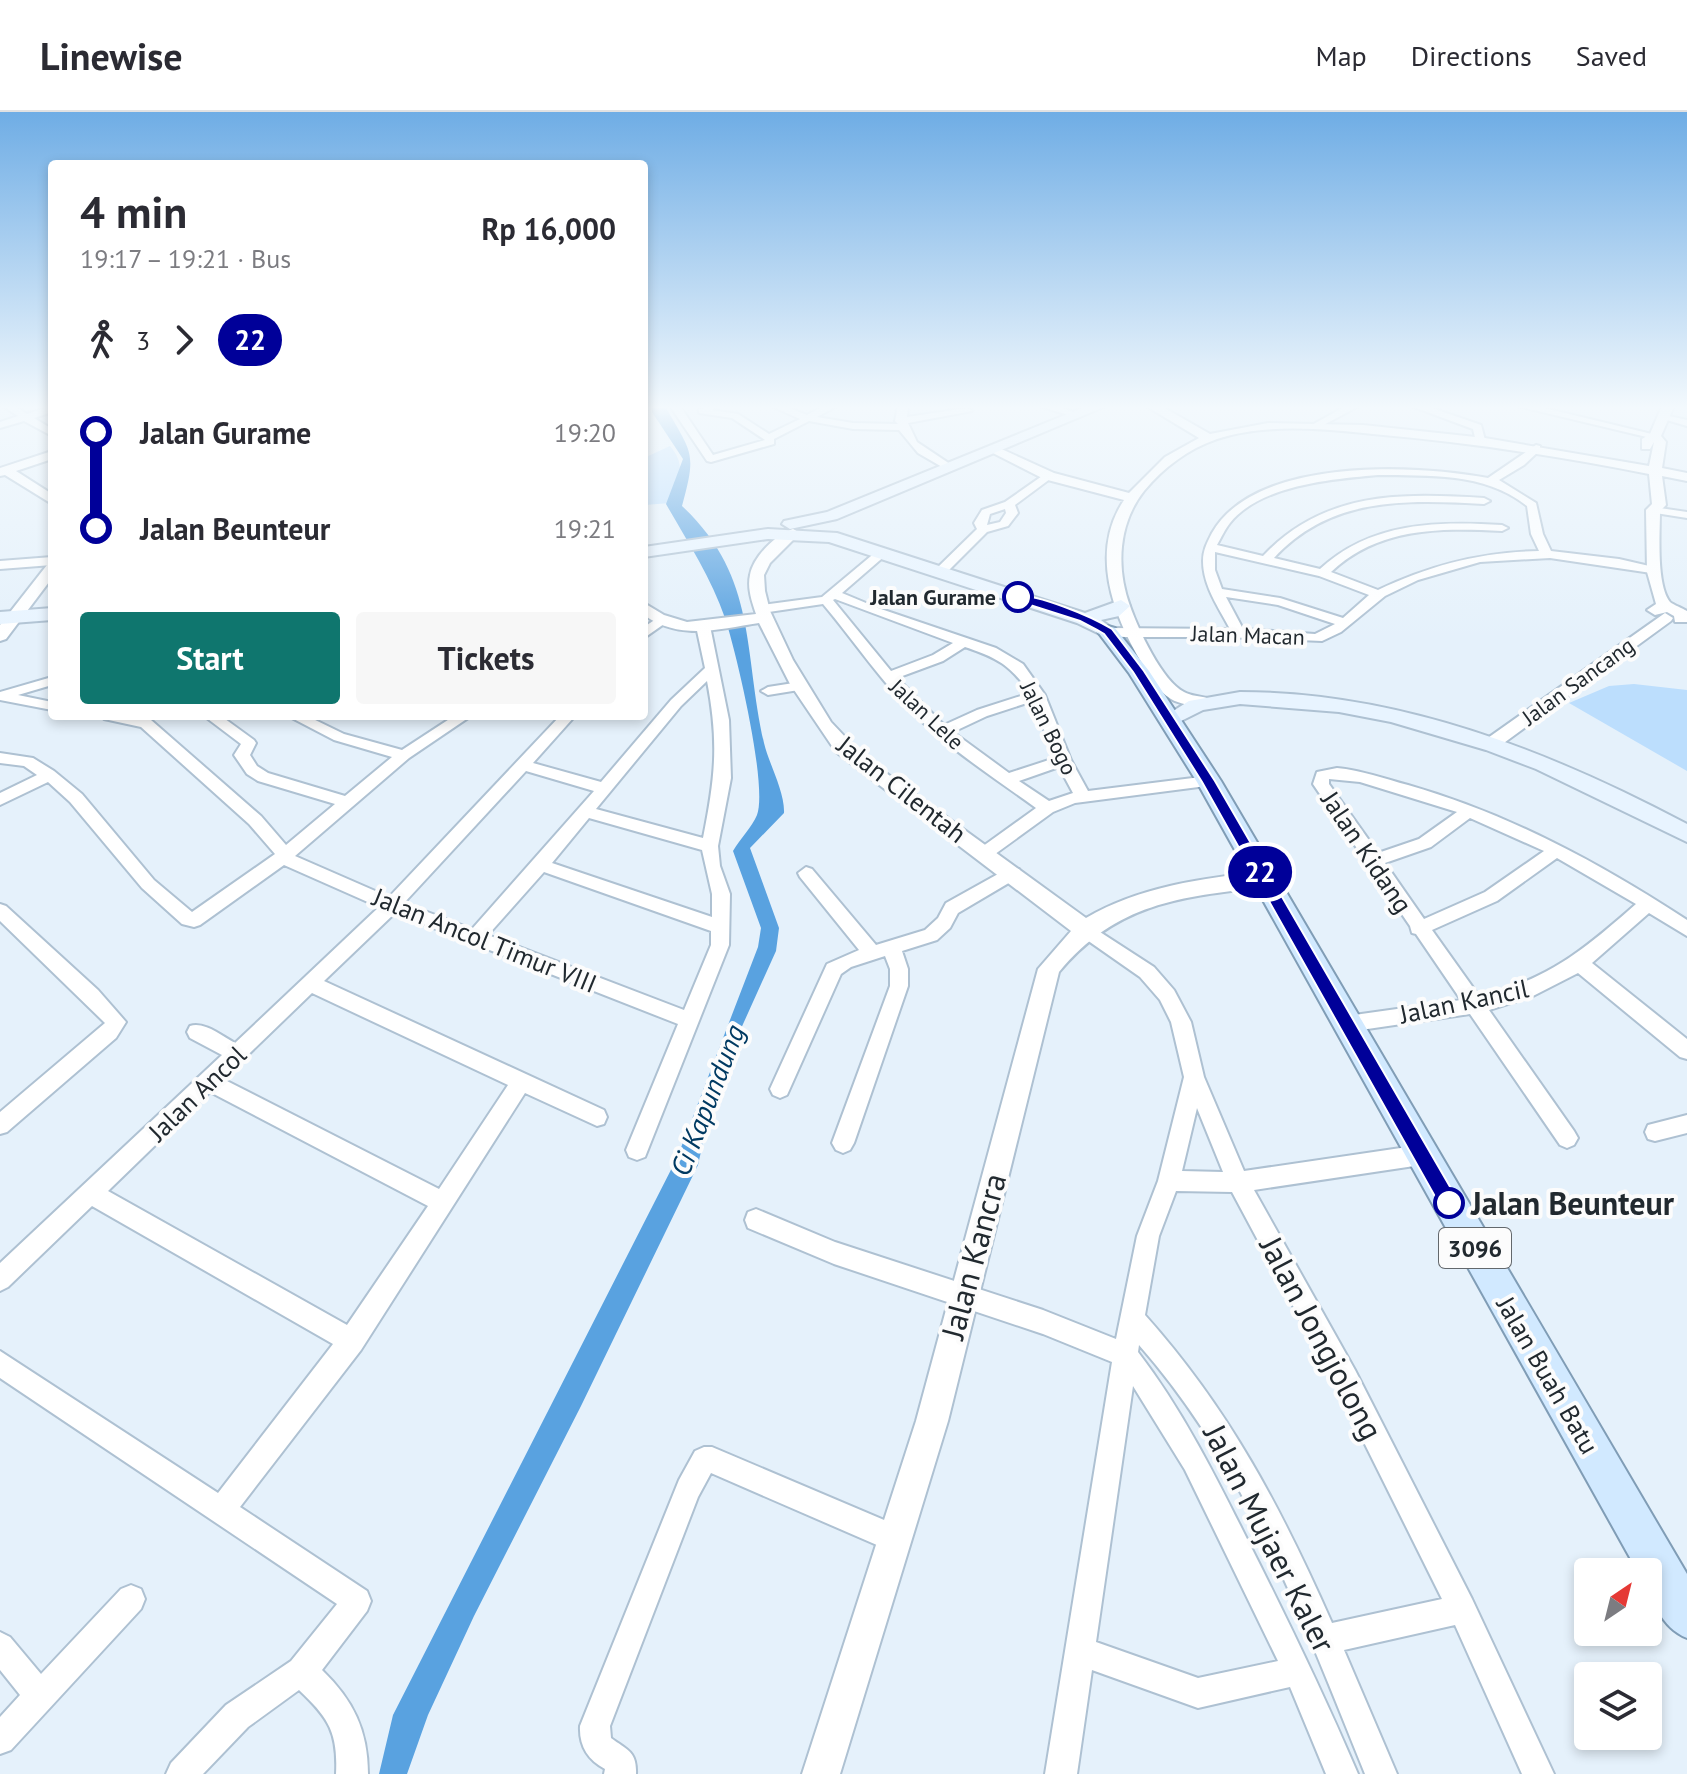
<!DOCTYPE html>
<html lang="en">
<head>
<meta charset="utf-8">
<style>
	:root { --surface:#fff; --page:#f7f7f7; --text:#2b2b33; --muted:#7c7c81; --line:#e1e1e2; --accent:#0f766e }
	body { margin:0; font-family:"PT Sans",sans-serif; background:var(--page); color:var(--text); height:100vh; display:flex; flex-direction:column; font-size:30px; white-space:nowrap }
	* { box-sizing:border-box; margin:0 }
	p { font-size:26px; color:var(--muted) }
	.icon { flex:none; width:44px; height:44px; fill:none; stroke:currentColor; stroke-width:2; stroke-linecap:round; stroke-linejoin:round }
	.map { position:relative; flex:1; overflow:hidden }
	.drawer { position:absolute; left:48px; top:48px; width:600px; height:560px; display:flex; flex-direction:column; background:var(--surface); border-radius:8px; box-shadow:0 4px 12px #0003 }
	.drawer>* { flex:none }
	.badge { padding:0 16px; border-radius:26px; font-size:28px; line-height:52px }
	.needle { width:52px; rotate:35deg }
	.buttons { position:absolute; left:1574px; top:1446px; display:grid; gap:16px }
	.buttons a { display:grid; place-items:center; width:88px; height:88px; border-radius:8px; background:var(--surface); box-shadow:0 4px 12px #0003; font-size:40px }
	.map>.badge { position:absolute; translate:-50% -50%; box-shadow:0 0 0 4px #fff }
	.legs { display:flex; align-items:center; gap:12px; height:88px; padding:0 32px; font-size:26px }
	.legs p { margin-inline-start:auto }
	.headline { display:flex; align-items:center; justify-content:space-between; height:136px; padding:0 32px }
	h1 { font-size:44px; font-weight:600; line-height:60px }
	.button { display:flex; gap:16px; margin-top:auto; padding:16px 32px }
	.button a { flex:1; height:92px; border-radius:8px; background:var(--accent); color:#fff; font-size:32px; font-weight:600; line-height:92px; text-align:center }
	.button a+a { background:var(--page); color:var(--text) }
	ul { padding:0 32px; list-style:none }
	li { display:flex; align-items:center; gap:28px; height:96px; font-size:30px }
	li i { display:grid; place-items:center; width:12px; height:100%; margin:0 10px; background:currentColor }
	li i::after { content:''; width:20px; height:20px; margin:-10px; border:6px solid; border-radius:50%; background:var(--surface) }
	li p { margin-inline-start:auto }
	li:first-child i { background:linear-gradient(#0000 50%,currentColor 0) }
	li:last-child i { background:linear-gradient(currentColor 50%,#0000 0) }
	header { display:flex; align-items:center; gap:48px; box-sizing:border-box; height:112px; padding:0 40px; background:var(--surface); border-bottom:2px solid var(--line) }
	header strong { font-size:38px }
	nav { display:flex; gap:44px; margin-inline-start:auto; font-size:28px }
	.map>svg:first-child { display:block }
</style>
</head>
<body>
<header>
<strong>Linewise</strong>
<nav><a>Map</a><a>Directions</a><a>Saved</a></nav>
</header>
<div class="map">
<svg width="1687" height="1662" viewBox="0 0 1687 1662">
	<rect width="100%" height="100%" fill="#e5f1fb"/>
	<path fill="#bcdefd" d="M670,334C687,354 679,368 670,391L645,393L644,346Z
		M1634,572L1687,578V659L1569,591L1609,574Z"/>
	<path fill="#59a2e0" d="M652,294H665C692,342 697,339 682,394C758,465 743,539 764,631C769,652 785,680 784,701L750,736L779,816L776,839L716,972L698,1053L581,1294L474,1504L428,1603L407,1662H379L393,1603L677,1046L758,835L761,816L733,739C740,727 752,715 757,703C768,674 736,539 725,506C711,465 687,429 666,392L683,347L652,300Z"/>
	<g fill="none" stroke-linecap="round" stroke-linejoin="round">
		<defs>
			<path id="minor" d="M3,294H15L27,302L52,294V300L34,306L52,317V324L24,309L0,316V310L18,304Z
				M670,294H680L713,343L765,328L732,306L699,301V297L716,294L712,298L738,302L769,322L800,307L771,294H784L807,303L824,294H837L817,305L853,311L898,312L895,309L898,294H908L907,305L967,296L972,299L908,311L917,330L953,354L954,356L949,359L918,341L899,318L853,317L809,309L774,327V332L711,350L707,349Z
				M1040,294H1056L1082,303L1077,306Z
				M1346,294H1359L1318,316L1310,314Z
				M1411,294H1426L1481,313L1485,328L1476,330L1473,317Z
				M1517,294H1536L1660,324L1655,327Z
				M1660,302L1687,308V314L1660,306Z
				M1536,333L1540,334V338L1524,353L1499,368L1536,391L1543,422L1551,439L1619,447L1658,456V462L1550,446L1480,450L1418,468L1385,484L1341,520L1322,529L1225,525H1125L1108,524L1101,520L1108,516L1230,517C1219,496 1203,474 1203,449C1203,438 1207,431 1212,421C1255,345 1414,352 1488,366ZM1378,363C1429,364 1485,360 1527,394L1531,422L1539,439C1481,440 1430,453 1378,478L1331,460C1379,415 1440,416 1502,419L1508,416L1502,413C1436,409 1371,410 1320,457L1274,446C1331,384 1406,388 1484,392L1490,389L1484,386C1401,381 1324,379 1263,444L1217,433C1221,426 1225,417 1230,411C1260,373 1333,367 1378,363ZM1215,440L1319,464L1369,483L1343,506L1280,486L1222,477L1215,458ZM1226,485L1278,493L1335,512L1315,522L1243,517Z
				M1045,362L1054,364L1015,393L1018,401L1008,414L987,420L944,463H936V457L977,417L974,411L982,398L1005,390ZM1005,397L1006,401L1000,410L987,413L990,402Z
				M1653,395L1687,400V406L1649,400V396Z
				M877,439L887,442L842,481L878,496L996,536L1023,552L1045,583L1071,648L1088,679L1209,664L1217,669L1214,673L1075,691L1053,700L991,745H979L977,741L979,737L1036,696C996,667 954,640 918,606C882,571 855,530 823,492L762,501L756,497L762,493L822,485ZM835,487L953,531L933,543L891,559L833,488ZM965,535C998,546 1010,553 1030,581L977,598L944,613L897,566L943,549ZM1033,589L1055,646L1009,661L953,620L987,604ZM1059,655L1073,681L1049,689L1019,669Z
				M52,445V453L0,457V449Z
				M659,505L664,506V512L644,526V515Z
				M703,510L710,514L729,608L731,666L718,734L720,754L730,782L729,833L645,1045L637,1048L629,1045L626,1038L678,912L395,801L324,869L604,998L607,1005L604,1012L597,1014L525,981L361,1238L240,1395L367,1479L371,1489L367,1499L322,1558C353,1588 368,1618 368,1662H336C338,1621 329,1606 299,1578L248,1615L203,1662H166L171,1651L226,1593L291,1549L337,1492L0,1266V1239L218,1381L333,1232L92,1094L8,1175L0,1179V1151L222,943L190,926L187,920L190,914C204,909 222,924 235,931L379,795L284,753L200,813L194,815L182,812L142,776L70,690L48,670L0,693V681L37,663L24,654L0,651V641L33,646L54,659L82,682L154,768L192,800L275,742L249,712L141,615L104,607L102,604H133L151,608L261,704L286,733L335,692L258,669L247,662L234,643L241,632L204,604H221L254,628L256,631L250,643L257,654L268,661L345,684L392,645L334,628L288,604H307L344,622L402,638L454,604H471L409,646L295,744L389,785L560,604H575L533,651L601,670L671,588L705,556L696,514ZM707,569C719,631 715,666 703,726L596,697L681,594ZM526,659L594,679L472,817L404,791ZM589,706L702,738L712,782V805L552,751ZM544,760L711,819V833L684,898L488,823ZM312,881L508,973L439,1077L223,967ZM210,980L428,1094L347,1213L108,1079Z
				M52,565V573L18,583L52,590V598L0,588V580Z
				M800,570L805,571V577L768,583L761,579L768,575Z
				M1337,656C1361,658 1385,667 1408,673C1509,702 1600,751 1687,808V824L1649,801L1592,851L1687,927V947L1680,945L1578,861L1533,884L1489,898L1574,1019L1578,1026L1574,1033L1567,1036L1560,1033L1470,902L1347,920L1340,918L1337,912L1340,906L1347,904L1461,888L1416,822L1412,821L1410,814L1313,672L1317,660ZM1329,667L1360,670L1457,700L1419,727L1378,741L1329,672ZM1470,706L1544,739L1485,780L1424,807L1385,751L1431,735ZM1557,746L1636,792C1585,837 1547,869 1479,884L1432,818L1497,789Z
				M806,755L812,757L876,833L925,818L938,806L946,791L1007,757H1019L1021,761L1019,765L958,801L950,816L937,828L902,839L908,857V874L854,1031L850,1038L843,1041L836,1038L832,1031L890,874V857L885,844L851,855L841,862L787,983L780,986L773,983L770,977L827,852L859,838L800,765L798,761Z
				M0,792L6,794L98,878L126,910L116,926L7,1020L0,1022V1000L105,911L0,809Z
				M1083,809L1154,855L1174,878L1191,910L1204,965L1244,1059L1421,1033L1429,1036L1432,1043L1429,1050L1421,1053L1254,1078L1355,1258L1472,1487L1554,1662H1522L1455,1513L1344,1538L1397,1662H1365C1304,1512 1248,1357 1139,1233L1138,1240C1184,1300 1217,1367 1251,1435C1289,1510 1325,1585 1358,1662H1326L1290,1575L1198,1596L1092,1558L1077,1662H1045L1112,1250L1043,1222L834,1152L748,1116L745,1108L748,1100L756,1097L835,1130L1043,1198L1116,1227L1137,1124L1158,1069L1184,965L1171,910L1160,888L1140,865L1077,821L1074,816ZM1197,996L1223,1060L1182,1059ZM1176,1079L1232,1080L1337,1276L1442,1487L1332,1511C1281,1396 1230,1298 1145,1203L1159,1124ZM1133,1274L1185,1358L1278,1549L1198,1566L1096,1530Z
				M1687,1003V1021L1655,1029L1648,1027L1645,1020L1648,1013Z
				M704,1335H712L903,1416L907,1426L903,1436L893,1440L711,1361L698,1385L610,1614L611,1626C627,1638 637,1639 636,1662H604L605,1657C588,1648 579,1634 580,1614L679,1368L695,1339Z
				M131,1473L141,1477L145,1487L141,1497L11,1638L0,1642V1605L20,1583L0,1558V1520L10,1525L41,1562L121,1477Z"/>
			<path id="tertiary" d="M1146,294H1161L1210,322L1268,311L1363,313L1485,326L1649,354L1654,330L1650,337H1642V327L1650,322L1662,294H1674L1661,324L1666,330L1662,356L1687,361V369L1662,364L1666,393L1660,399C1660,420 1656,473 1670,490C1674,493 1682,496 1687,499V510H1675L1674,504L1667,500L1655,503L1647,498L1656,492L1647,460L1646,398L1652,392L1649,362C1558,344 1466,330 1373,322C1323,317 1266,311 1217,327C1188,337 1163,356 1144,379C1118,412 1116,456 1130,494C1138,517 1162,569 1184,580C1191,584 1200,584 1207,586L1210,590L1201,595C1191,593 1179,592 1171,587C1157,579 1148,561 1140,548C1112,500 1090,439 1124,388L1044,367L987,338L997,335L1054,361L1129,381L1165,345L1199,326Z
				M52,339V347L16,359L52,382V392L5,363L0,364V356Z
				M793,417L800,421L770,451L764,463L765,479L770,499L793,548L831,610L864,645L1086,806C1141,774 1201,767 1264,759L1271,762L1274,767L1271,772L1264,775C1180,785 1116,791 1059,860L948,1309L840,1662H802L916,1309L1038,857L1071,819L836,640L790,572L759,511C719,517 680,529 644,503V491L664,503L687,510L756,502C752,490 747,476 750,463C753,445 776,422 793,417Z
				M52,452V466L6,527L0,529V513L47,453Z
				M1665,501L1673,506L1671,509L1497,636H1485L1482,632L1485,628Z"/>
			<path id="secondary" d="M1087,294H1106L837,407L790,417L782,412L784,409L827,400Z
				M768,417L837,421L1085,501L1121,488L1130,494L1119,504L1101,508L1117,520L1108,526L1077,511L829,430L768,427L644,445V435Z
				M52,496V508L0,512V500Z
				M1240,580C1399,580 1549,639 1687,712V730L1536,657L1486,638L1391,610L1339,600L1240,592L1203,598L1169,615L1159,608L1189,589Z"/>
			<path id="primary" d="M1108,514L1115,516L1149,559L1221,669L1687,1462V1526C1662,1516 1648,1486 1648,1460H1638L1197,670L1129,561L1098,520Z"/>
		</defs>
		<use href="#minor" stroke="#aec1d2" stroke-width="4"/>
		<use href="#tertiary" stroke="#aec1d2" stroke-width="4"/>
		<use href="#secondary" stroke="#aec1d2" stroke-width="4"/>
		<use href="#primary" stroke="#809db6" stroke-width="4"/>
		<use href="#minor" fill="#fff" fill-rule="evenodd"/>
		<use href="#tertiary" fill="#fff" fill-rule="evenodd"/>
		<use href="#secondary" fill="#e8f4ff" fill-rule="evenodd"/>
		<use href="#primary" fill="#d1e9ff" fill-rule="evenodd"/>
	</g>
	<linearGradient id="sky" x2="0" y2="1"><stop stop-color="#6fade5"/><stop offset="0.56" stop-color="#f3f9fd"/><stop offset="1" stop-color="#f3f9fd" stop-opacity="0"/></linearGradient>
	<rect width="1687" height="527" fill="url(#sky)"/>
	<path fill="#009" stroke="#fff" stroke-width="2" d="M1014,483C1038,482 1091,504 1112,517L1144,559L1215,669L1456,1085L1458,1091L1456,1097L1449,1100L1442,1097L1202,670L1133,560L1104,522L1097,518L1080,509L1014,488Z"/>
	<g fill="#fff" stroke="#009" stroke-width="4">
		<circle cx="1018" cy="485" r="14"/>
		<circle cx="1449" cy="1091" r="14"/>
	</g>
	<g text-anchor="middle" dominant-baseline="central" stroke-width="8" stroke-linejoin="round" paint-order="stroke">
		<g font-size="22" font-weight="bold" fill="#21292f" stroke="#fcfcfc" text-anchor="end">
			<text x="996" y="485">Jalan Gurame</text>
		</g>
		<g font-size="22" fill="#21292f" stroke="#fcfcfc">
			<text transform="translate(1248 523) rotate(2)">Jalan Macan</text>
			<text transform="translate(1578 569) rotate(-36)">Jalan Sancang</text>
			<text transform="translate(927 602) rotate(43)">Jalan Lele</text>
			<text transform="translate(1049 616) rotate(64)">Jalan Bogo</text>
		</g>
		<rect fill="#fcfcfc" stroke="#63686c" stroke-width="2" x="1439" y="1116" width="72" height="40" rx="6"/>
		<g font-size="24" font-weight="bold" fill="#21292f">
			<text x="1475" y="1136">3096</text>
		</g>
		<g font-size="26" fill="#21292f" stroke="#fcfcfc">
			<text transform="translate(902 677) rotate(38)">Jalan Cilentah</text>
			<text transform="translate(1367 740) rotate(56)">Jalan Kidang</text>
			<text transform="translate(485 828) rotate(22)">Jalan Ancol Timur VIII</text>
			<text transform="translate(1464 889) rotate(-12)">Jalan Kancil</text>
			<text transform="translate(197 981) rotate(-44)">Jalan Ancol</text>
			<text transform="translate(1548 1263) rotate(60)">Jalan Buah Batu</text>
		</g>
		<g font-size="28" font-style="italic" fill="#003a62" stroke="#fcfcfc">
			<text transform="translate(707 988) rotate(-69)">Ci Kapundung</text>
		</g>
		<g font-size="32" font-weight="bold" fill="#21292f" stroke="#fcfcfc" text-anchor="start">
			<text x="1471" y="1091">Jalan Beunteur</text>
		</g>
		<g font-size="32" fill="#21292f" stroke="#fcfcfc">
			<text transform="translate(973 1144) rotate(-75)">Jalan Kancra</text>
			<text transform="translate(1322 1226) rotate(62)">Jalan Jongjolong</text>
			<text transform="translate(1270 1426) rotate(63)">Jalan Mujaer Kaler</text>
		</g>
	</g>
</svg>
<div class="buttons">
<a><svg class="needle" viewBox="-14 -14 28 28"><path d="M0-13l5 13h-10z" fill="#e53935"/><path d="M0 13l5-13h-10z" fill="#7c7c81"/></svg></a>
<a><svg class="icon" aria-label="layers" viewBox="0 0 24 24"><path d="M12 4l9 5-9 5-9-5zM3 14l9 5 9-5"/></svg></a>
</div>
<b class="badge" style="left:1260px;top:760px;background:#009;color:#fff">22</b>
<section class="drawer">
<div class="headline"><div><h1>4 min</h1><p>19:17 – 19:21 · Bus</p></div><b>Rp 16,000</b></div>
<div class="legs"><svg class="icon" aria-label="walk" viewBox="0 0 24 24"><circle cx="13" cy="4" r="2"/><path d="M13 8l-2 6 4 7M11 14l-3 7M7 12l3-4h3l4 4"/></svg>3<svg class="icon" aria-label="forward" viewBox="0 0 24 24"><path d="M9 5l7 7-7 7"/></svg><b class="badge" style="background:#009;color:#fff">22</b></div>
<ul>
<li><i style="color:#009"></i><b>Jalan Gurame</b><p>19:20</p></li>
<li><i style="color:#009"></i><b>Jalan Beunteur</b><p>19:21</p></li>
</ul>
<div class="button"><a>Start</a><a>Tickets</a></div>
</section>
</div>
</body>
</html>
